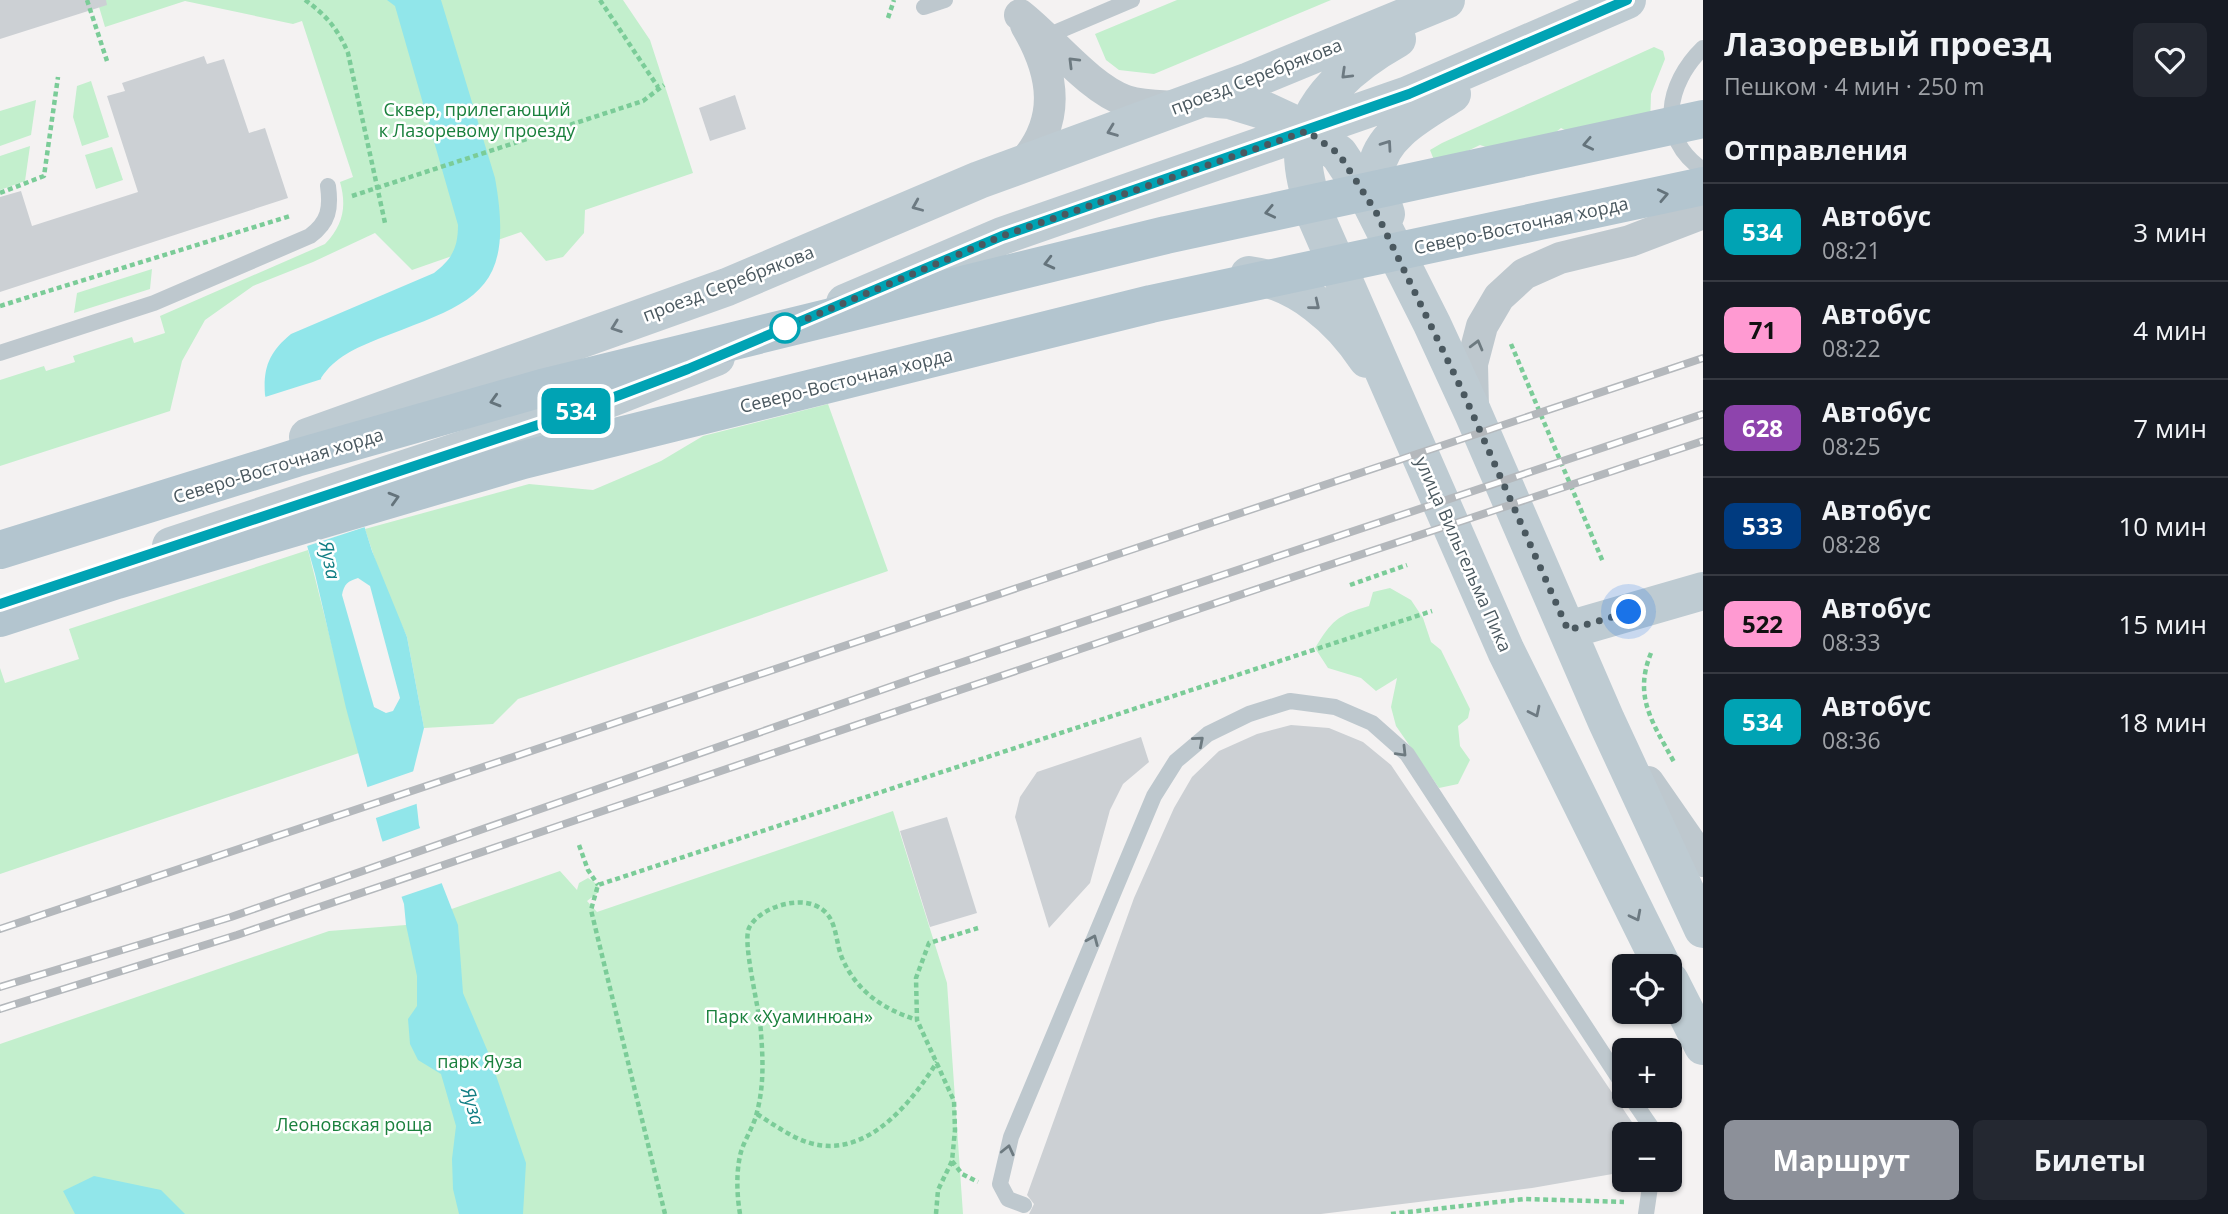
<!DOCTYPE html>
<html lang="ru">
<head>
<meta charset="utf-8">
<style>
	:root { --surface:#171b24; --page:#242831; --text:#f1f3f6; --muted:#9ea1a6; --line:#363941; --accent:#8c9099 }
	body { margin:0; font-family:"Open Sans",sans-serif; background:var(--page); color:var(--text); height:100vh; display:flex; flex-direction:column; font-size:26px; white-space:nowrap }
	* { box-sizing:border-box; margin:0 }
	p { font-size:23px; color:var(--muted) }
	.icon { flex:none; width:38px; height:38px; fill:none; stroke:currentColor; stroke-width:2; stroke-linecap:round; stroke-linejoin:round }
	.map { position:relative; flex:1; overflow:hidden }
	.side { display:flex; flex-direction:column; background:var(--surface); width:525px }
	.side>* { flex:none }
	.badge { padding:0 14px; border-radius:10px; font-size:24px; line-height:46px }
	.controls { position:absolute; left:1612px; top:954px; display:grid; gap:14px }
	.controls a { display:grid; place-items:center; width:70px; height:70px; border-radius:10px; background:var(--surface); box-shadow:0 2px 5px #0004; font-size:35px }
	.you { position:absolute; width:35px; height:35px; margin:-18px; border:5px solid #fff; border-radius:50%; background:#1a73e8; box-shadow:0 0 0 10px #1a73e833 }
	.map>.badge { position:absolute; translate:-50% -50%; box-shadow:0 0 0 4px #fff }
	h2 { padding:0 21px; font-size:26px; line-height:63px }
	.round { display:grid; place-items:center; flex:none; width:74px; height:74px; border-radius:10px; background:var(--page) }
	.head { display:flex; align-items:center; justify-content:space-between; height:119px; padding:0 21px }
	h1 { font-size:33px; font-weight:700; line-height:52px }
	.button { display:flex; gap:14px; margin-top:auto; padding:14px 21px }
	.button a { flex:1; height:80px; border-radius:10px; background:var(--accent); color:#fff; font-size:28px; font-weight:700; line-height:80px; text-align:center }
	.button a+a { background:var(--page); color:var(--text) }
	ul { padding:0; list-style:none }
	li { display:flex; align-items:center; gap:21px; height:98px; padding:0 21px; border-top:2px solid var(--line) }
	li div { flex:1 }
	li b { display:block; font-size:26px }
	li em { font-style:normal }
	li .badge { min-width:77px; font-weight:700; text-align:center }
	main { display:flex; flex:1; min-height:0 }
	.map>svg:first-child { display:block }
</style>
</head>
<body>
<main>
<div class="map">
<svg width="1703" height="1214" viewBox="0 0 1703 1214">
	<rect width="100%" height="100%" fill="#f4f2f2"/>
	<path fill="#c3efcd" d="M97,0H623L650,40L693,173L585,210L584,233L563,257L546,261L521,232L412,270L375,233L313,262L253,286L205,320L182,361L170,411L0,466V380L44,366L46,371L75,362L73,356L132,337L134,343L165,333L160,316L325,244C343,225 347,207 340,182L353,177L302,21L293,24L185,1L105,27Z
		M1177,0H1331L1154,74L1119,70L1106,60L1095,34Z
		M1654,47L1663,51L1665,59L1651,94L1650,126L1581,138L1561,128C1531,152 1516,158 1480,145L1457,156L1434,160L1430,150L1442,143Z
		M91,81L109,137L82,146L73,117L77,86Z
		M36,100L31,135L0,146V111Z
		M30,146L25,181L0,190V156Z
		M112,147L123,180L96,189L85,155Z
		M152,269L150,289L74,313L77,293Z
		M828,404L888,571L518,699L493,724L424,728L407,637L383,584L365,529L529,484L593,490L661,461L703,436Z
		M308,550L359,753L0,874V668L5,683L79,659L69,629Z
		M1390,588L1411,600L1423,618L1431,642L1441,650L1470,709L1468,718L1458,726L1460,746L1470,760L1458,784L1439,788L1396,726L1391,707L1397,678L1376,691L1361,678L1328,668L1315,648C1332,621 1337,615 1369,606L1373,592Z
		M893,811L947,983L963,1214H0V1044L329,931L406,925L560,871L577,890L579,883L588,878L598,885L599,892L587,901L597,912Z"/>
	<path fill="#91e6ea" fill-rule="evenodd" d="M387,0H441L495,178C516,295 473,302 378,339C356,348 335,357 321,378L324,397L372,551L407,637L424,728L413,772L419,825L458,925L463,993L488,1052L526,1163L523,1214H459L453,1189L452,1159L456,1126L441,1074L418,1060L410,1044L408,1019L417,1006V976L406,925L404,904L381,837L346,708L315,574L265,395C263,368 269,352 291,334L434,273C452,259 458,248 458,225L395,6ZM358,578L370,586L400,698L393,711L386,713L374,707L342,595C344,584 348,581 358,578Z
		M94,1176L161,1190L185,1214H75L63,1191Z"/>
	<path fill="#f4f2f2" d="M325,378L327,396L368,526L304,547L262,398Z
		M417,770L419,803L373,819L365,788Z
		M423,827L445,882L398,898L379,843Z"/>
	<path fill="#ccd0d4" d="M0,0H106L107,5L0,39Z
		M204,56L207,64L224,59L249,133L265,128L288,198L0,292V197L21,191L32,226L138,192L107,96L125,91L122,83Z
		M735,95L746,129L710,141L699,108Z
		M1291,725L1329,728L1363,742L1391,765L1640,1134H1624V1172L1532,1188L1321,1214H1029L1034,1204L1027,1195L1134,898L1174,808L1192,777L1219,751L1257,734Z
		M1141,737L1149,762L1123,784L1110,810L1090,883L1049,928L1015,817L1020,797L1037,772Z
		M947,817L977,913L930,927L900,831Z"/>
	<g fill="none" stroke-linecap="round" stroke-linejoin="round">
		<path stroke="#7bcc98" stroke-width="4.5" stroke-dasharray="5 3.5" stroke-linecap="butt" d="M87,0L107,61
			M305,0C326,15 338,29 348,53L385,223
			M600,0L658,87
			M888,18L894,0
			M0,193L44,176L58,77
			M352,196L643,101L664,85
			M0,306L290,216
			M1511,344L1603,562
			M1350,585L1407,565
			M1651,653C1633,697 1653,723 1674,762
			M579,845L588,870L598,885
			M757,1114C771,1123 784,1132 799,1139C860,1166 908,1108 937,1062
			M952,1161L962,1174L978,1182
			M665,1214L591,910L598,885L1432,611
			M740,1214C737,1196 736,1174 740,1156C743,1141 754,1127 757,1112C764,1086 763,1059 761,1033C760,1010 742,943 749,928C758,909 794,897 814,905C838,914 834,938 842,958C857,992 883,1009 917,1020
			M936,1214L938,1190L952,1161L955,1130L954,1101L917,1020L916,978L929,943L978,928
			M1391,1214L1524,1199L1624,1202"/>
		<path stroke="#bec8ce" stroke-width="16" d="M924,7L945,0
			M1047,36L1132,0
			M1703,48C1666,84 1656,138 1703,170
			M0,353L154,303L310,236C329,222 331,208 328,186
			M1630,1096L1656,1134
			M1024,1205L1008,1199L1000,1184L1011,1137L1154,796L1176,761L1208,734L1249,714L1290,701L1335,707L1372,723L1407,754L1624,1086
			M1646,1214L1651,1180"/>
		<path stroke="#bec8ce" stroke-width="32" d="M1020,15C1052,40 1089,88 1126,101C1142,106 1158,106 1175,107
			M1022,165C1062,121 1055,74 1026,25
			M1473,408L1472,364L1482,326L1499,297L1524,274L1560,258L1630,241L1703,213
			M1648,782L1703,861"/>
		<path stroke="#becbd2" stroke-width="38" d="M1397,39C1356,62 1305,101 1303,153C1303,175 1310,196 1316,217L1506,651L1662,966
			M1204,98L1230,100L1266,111L1307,130L1339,154L1370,201L1432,324L1473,413L1606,720L1703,929
			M1386,214C1382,201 1375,185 1376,171C1380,134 1424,112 1452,94
			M1249,275C1298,281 1341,319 1367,359
			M845,303L1002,236L1408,95L1627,0
			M308,437L727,287L979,180L1249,81L1446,0
			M171,546L562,417L716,357
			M1568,630L1703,591
			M1670,981L1703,1046"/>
		<defs>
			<path id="rail" d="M0,929L1703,358
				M0,987L231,917L927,674L1703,414
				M0,1009L237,935L1284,580L1703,441"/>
		</defs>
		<use href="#rail" stroke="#b4b8bc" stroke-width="8"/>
		<use href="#rail" stroke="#fff" stroke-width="5" stroke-dasharray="16" stroke-linecap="butt"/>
		<path stroke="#b3c5cf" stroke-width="38" d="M0,550L296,458L542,388L1166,235L1703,119
			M0,618L117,580L523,460L1151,304L1703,186"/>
	</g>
	<defs><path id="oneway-chevron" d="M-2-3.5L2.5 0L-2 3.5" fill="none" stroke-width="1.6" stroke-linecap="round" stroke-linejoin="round" transform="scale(1.75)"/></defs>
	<g stroke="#6d7a80">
		<use href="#oneway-chevron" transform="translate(1073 62) rotate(-135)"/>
		<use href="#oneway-chevron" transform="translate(1477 345) rotate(-75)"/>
		<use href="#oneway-chevron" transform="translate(1199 741) rotate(-41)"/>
		<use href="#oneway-chevron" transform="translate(1402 752) rotate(46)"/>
		<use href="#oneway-chevron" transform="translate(1093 940) rotate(-67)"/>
		<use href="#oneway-chevron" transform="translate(1008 1150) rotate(-77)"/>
	</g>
	<g stroke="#6d7a82">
		<use href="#oneway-chevron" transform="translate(1346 74) rotate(136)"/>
		<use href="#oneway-chevron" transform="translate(1112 131) rotate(159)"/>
		<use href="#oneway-chevron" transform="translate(1387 145) rotate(-55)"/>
		<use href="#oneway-chevron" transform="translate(917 206) rotate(157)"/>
		<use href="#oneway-chevron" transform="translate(1315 305) rotate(39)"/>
		<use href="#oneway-chevron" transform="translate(616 327) rotate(160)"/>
		<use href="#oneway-chevron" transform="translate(1535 712) rotate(64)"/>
		<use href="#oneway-chevron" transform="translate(1636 916) rotate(63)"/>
	</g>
	<g stroke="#64737b">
		<use href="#oneway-chevron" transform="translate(1588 144) rotate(168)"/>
		<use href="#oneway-chevron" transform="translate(1663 195) rotate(-12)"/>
		<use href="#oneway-chevron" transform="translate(1270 212) rotate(168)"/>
		<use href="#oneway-chevron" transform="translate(1049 263) rotate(166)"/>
		<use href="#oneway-chevron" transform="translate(495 401) rotate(164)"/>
		<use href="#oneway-chevron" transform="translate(394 498) rotate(-16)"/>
	</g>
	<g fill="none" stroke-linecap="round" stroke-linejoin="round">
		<defs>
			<path id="line" d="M0,604L562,417L688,369L1002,236L1409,94L1627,0"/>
		</defs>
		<use href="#line" stroke="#fff" stroke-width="16"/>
		<use href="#line" stroke="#00a3b4" stroke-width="10"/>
		<path stroke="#4a585f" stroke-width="7" stroke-dasharray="0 12.6" d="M785,328L1002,236L1307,131L1339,154L1376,212L1462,390L1568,630L1629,612"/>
	</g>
	<circle fill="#fff" stroke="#00a3b4" stroke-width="3.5" cx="785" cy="328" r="14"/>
	<g text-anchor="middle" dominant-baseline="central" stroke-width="5" stroke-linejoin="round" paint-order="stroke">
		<g font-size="18" fill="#4a585f" stroke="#fff">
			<text transform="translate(1256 76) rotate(-21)">проезд Серебрякова</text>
			<text transform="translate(1521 225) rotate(-12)">Северо-Восточная хорда</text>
			<text transform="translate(728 283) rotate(-21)">проезд Серебрякова</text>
			<text transform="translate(846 380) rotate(-14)">Северо-Восточная хорда</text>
			<text transform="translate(278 465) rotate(-17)">Северо-Восточная хорда</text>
			<text transform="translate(1464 554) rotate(66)">улица Вильгельма Пика</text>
		</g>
		<g font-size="18" fill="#1a803d" stroke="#fff">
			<text x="477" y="109">Сквер, прилегающий<tspan x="477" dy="21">к Лазоревому проезду</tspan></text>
			<text x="789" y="1016">Парк «Хуаминюан»</text>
			<text x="480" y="1061">парк Яуза</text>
			<text x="354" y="1124">Леоновская роща</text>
		</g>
		<g font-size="19" font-style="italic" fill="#117e84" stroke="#fff">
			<text transform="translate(330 560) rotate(78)">Яуза</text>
			<text transform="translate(473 1106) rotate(73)">Яуза</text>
		</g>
	</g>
</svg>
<div class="controls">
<a><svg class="icon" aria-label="locate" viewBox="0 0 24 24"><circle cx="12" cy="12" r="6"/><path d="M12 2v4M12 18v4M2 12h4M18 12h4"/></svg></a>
<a>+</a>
<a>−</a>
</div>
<div class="you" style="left:1629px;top:612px"></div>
<b class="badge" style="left:576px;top:411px;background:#00a3b4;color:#fff">534</b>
</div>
<section class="side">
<div class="head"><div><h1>Лазоревый проезд</h1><p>Пешком · 4 мин · 250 m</p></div><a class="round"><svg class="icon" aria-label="heart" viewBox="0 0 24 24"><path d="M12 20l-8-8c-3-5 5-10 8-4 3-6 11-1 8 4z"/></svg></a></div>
<h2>Отправления</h2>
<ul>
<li><span class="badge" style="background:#00a3b4;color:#fff">534</span><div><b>Автобус</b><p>08:21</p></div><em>3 мин</em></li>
<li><span class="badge" style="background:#ff9ad2;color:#111">71</span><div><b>Автобус</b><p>08:22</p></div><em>4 мин</em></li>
<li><span class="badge" style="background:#8e44ad;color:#fff">628</span><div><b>Автобус</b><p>08:25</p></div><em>7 мин</em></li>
<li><span class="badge" style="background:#003b80;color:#fff">533</span><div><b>Автобус</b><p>08:28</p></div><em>10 мин</em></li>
<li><span class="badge" style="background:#ff9ad2;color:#111">522</span><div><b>Автобус</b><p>08:33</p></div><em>15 мин</em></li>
<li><span class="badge" style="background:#00a3b4;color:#fff">534</span><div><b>Автобус</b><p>08:36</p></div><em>18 мин</em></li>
</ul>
<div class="button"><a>Маршрут</a><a>Билеты</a></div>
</section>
</main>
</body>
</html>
